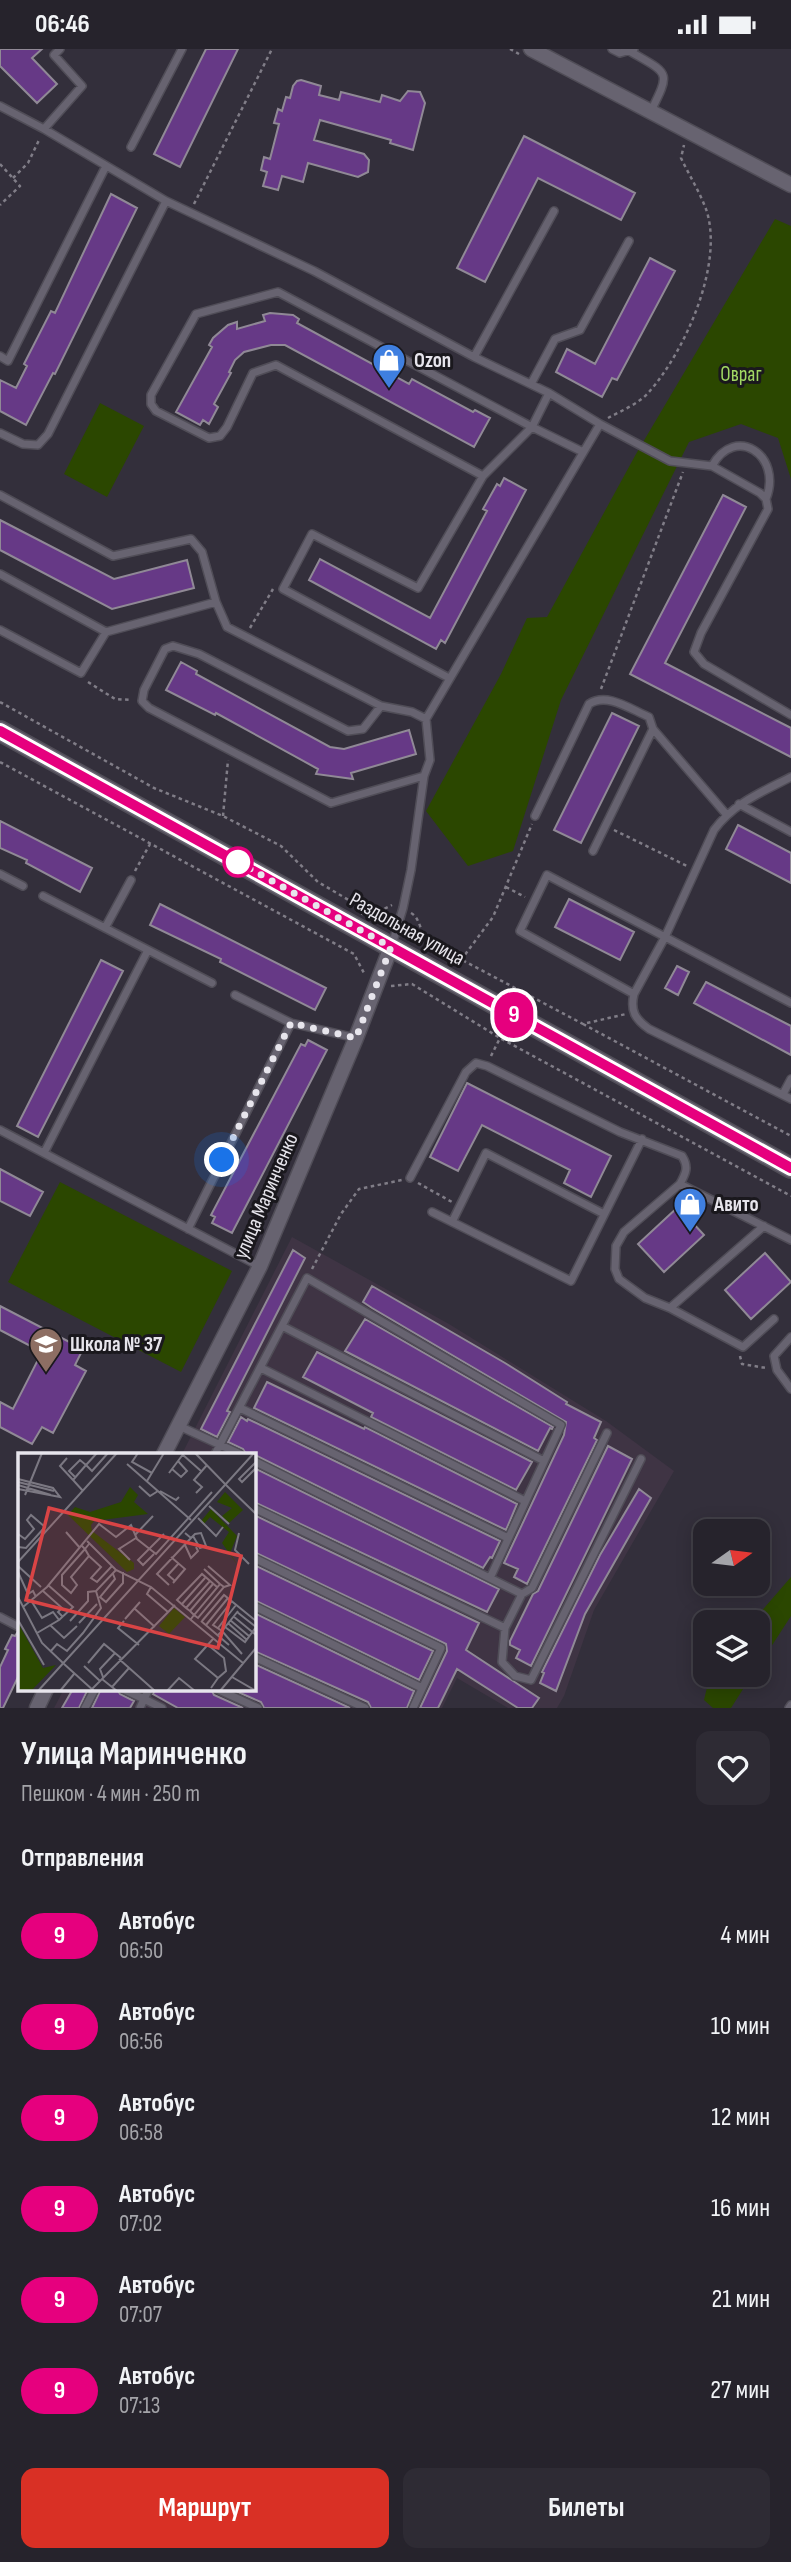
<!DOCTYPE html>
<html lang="ru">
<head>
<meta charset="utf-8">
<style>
	:root { --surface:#26232c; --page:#2e2b34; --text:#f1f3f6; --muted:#a4a4a9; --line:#424048; --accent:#d93025 }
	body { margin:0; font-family:"Sofia Sans Condensed",sans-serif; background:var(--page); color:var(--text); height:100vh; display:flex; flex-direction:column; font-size:26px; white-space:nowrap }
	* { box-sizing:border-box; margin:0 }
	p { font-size:23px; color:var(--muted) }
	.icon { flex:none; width:38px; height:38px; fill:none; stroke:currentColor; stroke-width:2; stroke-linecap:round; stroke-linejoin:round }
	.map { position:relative; height:1659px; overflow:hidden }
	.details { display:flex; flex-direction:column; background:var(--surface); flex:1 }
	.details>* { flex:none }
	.badge { padding:0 14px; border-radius:23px; font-size:24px; line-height:46px }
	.needle { width:46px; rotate:76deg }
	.controls { position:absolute; left:693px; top:1470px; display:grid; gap:14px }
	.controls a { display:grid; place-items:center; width:77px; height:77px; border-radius:14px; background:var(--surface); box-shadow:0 4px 18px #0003,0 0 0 2px var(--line); font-size:35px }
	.you { position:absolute; width:35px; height:35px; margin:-18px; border:5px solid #fff; border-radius:50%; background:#1a73e8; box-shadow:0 0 0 10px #1a73e833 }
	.map>.badge { position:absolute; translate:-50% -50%; box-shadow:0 0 0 4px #fff }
	h2 { padding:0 21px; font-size:26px; line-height:63px }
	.round { display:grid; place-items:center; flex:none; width:74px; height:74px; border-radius:14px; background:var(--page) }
	.headline { display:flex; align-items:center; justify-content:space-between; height:119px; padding:0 21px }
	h1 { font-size:33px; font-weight:700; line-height:52px }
	.button { display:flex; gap:14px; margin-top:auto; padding:14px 21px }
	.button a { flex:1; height:80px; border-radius:14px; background:var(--accent); color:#fff; font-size:28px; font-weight:700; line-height:80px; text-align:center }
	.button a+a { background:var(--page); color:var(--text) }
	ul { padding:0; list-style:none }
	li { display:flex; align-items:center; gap:21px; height:91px; padding:0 21px }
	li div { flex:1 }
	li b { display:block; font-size:26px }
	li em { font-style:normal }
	li .badge { min-width:77px; font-weight:700; text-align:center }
	.status { display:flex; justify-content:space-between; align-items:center; height:49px; padding:0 35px; background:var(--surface); direction:ltr }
	.status svg { height:19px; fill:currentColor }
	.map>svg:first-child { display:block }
</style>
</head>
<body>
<div class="status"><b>06:46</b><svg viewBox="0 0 49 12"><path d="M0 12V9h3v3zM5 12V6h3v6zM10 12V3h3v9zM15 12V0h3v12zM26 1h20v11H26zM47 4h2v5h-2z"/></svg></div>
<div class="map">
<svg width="791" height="1659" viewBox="0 0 791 1659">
	<rect width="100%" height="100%" fill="#332f3b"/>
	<path fill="#3f3444" d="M292,1188L449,1275L606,1372L674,1422L594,1561L564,1647L557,1659H508L457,1629L442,1659H54L64,1640H254V1405H182Z"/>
	<path fill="#2b4700" d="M775,170L791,177V430L778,389L741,375L689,393L561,651L513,802L468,817L426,762L501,625L527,569L547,568L636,405Z
		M100,354L144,377L107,448L64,425Z
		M60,1133L232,1222L181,1323L8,1233Z
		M791,1528V1567L758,1618V1573H752Z
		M710,1626H752L731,1659H713L704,1651Z"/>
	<path fill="#663986" stroke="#908996" stroke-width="2" d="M0,0H42L32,9L57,35L37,54L0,17Z
		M206,0H238L180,118L154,105Z
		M301,31L321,37L319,46L339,51L341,43L380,53L382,46L400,52L408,42L420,43L425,54L413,101L390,94L391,91L320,71L314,91L364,105L369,111L368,123L358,128L308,114L303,133L282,127L278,141L263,137L267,123L261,121L264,108L270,110L279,75L274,74L278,60L282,62L286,48L290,49L293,37L297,32Z
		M524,87L635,144L621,171L538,129L485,233L457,219Z
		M111,145L137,159L55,325L53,324L26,376L0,362V331L16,339L27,317L24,315L51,262L55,264Z
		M650,209L675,222L617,331L612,329L602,348L556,323L567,300L595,315Z
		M270,264L293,266L299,270L297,274L409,335L412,330L473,363L475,361L490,369L474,398L285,296H271L244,303L235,311L229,323L231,324L214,355L218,358L209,375L203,371L200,376L176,363L212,298L209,296L213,289L228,276L237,273V280L265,272L263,266Z
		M504,429L526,441L445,594L441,591L436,600L309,531L320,510L430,569L487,462L483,460L497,435L500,437Z
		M723,446L746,458L665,614L791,679V708L630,625Z
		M0,471L114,530L187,511L194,539L112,560L0,501Z
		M181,613L197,622L196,625L330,698L344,700L409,681L416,705L351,724L353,730L316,725L318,720L216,664L215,666L166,641Z
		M612,664L639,677L581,794L554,781Z
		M0,772L92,819L80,843L26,814L27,811L0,799Z
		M738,776L791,804V834L726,800Z
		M569,850L634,883L620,911L555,878Z
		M160,855L326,939L315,961L220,913L221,910L150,876Z
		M101,911L123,922L38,1088L17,1077Z
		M677,917L689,923L678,946L665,939Z
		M706,933L791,977V1006L694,954Z
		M308,991L327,1001L232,1184L212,1174L215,1168L211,1166L301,995L305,997Z
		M467,1034L611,1107L591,1148L564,1134L570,1121L482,1076L458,1122L430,1108Z
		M0,1120L43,1143L30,1167L0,1152Z
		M678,1158L704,1186L664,1223L638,1195Z
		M293,1201L305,1209L227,1362L230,1363L217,1388L201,1380Z
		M765,1204L791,1233L751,1270L725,1241Z
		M372,1237L505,1314L567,1353L566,1355L601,1373L594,1389L597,1391L527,1535L514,1528L518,1520L504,1514L564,1386L566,1373L372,1259L363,1253Z
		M0,1257L83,1300L75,1316L86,1322L53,1384L42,1378L32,1395L0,1378V1353L13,1360L42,1303L0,1281Z
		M365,1270L553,1378L552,1380L550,1379L538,1402L345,1302Z
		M317,1303L532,1413L516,1441L371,1368L373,1364L303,1328Z
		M267,1333L364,1380L365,1378L517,1455L506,1481L254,1359Z
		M241,1368L247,1372L248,1370L500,1492L492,1509L490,1508L483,1519L257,1407L246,1405L243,1400L228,1393Z
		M608,1397L632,1410L531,1617L516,1609L520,1601L510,1596V1592L533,1545L538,1542Z
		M254,1419L499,1540L487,1563L254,1453Z
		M639,1440L651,1449L585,1565L556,1642L540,1634L544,1624L542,1623L600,1506Z
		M254,1466L479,1574L466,1601L539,1649L532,1659H518L457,1620L438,1659H420L447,1602L446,1595L254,1503Z
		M254,1516L433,1602L419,1631L254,1551Z
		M254,1564L414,1642L407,1659H371L368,1653L254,1602Z
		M17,1584H19V1626L3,1659H0V1618L8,1601L5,1600L12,1586L15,1587Z
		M254,1615L350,1659H264L261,1653L231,1640H254Z
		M73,1640H88L79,1659H62Z
		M101,1640H117L120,1645L134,1652L130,1659H92Z
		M155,1640H211L214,1646L243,1659H178L153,1645Z"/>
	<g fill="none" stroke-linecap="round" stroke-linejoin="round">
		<defs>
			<path id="service" d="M612,0L620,4L634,0
				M631,3C669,25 671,22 651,62
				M0,57L44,80L166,152L314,222L474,308L549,344L600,375L670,412L712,417L760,444L766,450L768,460L701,584L694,603L704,615L791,666
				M44,80L82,37L54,6L60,0
				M131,98L182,0
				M0,307L8,312L106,117
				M474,308L554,162
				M531,335L555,290L580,281L629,192
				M549,344L532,378L278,243L196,265L151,346V355L156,362L209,389L220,387L227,378L253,324L276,316L483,427L532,378L583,403
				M0,384L23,395L38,396L48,385L166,152
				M712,417C735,375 783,406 766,450
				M0,446L113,507L191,490L202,503L216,553
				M0,525L106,583
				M0,581L81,624L106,583L216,553L227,578L381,657L412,663L426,670
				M449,629L283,540L312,485L418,539L483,427
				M381,657L363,680L348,682L199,605L173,597L165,600L144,641L142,652L149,659L331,754L424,727
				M791,728C762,743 734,754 714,781L665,888L634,945C630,962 635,970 649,980L791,1050
				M739,755L791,783
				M535,767L589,655C607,643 630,660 649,668L653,680L726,765
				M593,802L653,680
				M0,825L23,837
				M43,847L212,934
				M105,879L131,831
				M392,896L403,859L411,821L424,727L430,711L426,670L600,375
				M634,945L520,882L547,826L791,954
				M235,946L291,974
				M783,1045L791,1030
				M0,1081L259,1217
				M44,1104L148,901
				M410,1129L466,1023L476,1014L487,1017L620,1083L682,1107C689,1118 686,1124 680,1135L791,1191
				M432,1163L571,1232L642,1090
				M452,1173L486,1104L604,1165
				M764,1177L670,1259L743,1298L774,1270
				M188,1180L291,974L356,989
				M670,1259L645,1249L619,1230L615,1220L616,1197L624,1183L680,1135
				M282,1277L544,1412
				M791,1288L774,1307L777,1321L791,1340
				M261,1319L525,1452
				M240,1359L508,1489
				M179,1377L240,1405
				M215,1405L307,1229L561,1376L490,1529
				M254,1412L522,1545L505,1579L254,1459
				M254,1509L441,1599L413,1659
				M522,1545L532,1539L607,1384
				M254,1557L422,1639
				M0,1568L19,1578
				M505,1579L502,1613L515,1627L531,1631L641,1410
				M254,1608L365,1659
				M123,1640L144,1650L149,1640
				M217,1640L258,1659
				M85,1659L95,1640
				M140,1659L144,1650L162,1659
				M789,1659L791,1656"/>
			<path id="minor" d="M531,0L791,136
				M164,1405L260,1217L356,989L391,898
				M37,1659L46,1640"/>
			<path id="secondary" d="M0,682L791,1119"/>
		</defs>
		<use href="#service" stroke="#504d57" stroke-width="10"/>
		<use href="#minor" stroke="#504d57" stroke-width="17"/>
		<use href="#secondary" stroke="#504d57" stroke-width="22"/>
		<path stroke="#807d87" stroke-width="2.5" stroke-dasharray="3.5 3.5" stroke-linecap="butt" d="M510,0L519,5
			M0,115L20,137L0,156
			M13,129L28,114L40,89
			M194,155L272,0
			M608,369C621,362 640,354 649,343C685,302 723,217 707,163C701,145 689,126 681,109L684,96
			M250,579L273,540
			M88,633L115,650L132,651
			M601,640L683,423
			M0,653L154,739L223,767L281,797L318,833L364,860
			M0,713L354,905L365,926
			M223,767L228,711
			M614,781L687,817
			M135,822L150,795
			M506,838L525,848
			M411,864C422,870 419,887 432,895L429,900
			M362,866L364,860L378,863L392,856
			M432,895L583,975L626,965
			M461,911L493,868L532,775
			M391,937L412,935L500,989L791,1147
			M583,975L791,1087
			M491,1007L500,989
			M418,1134L452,1153
			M312,1220L341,1165L359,1140L402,1131
			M740,1307L742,1315L766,1319"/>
		<use href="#service" stroke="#676370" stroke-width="7"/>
		<use href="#minor" stroke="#676370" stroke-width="14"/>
		<use href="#secondary" stroke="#676370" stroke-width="19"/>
	</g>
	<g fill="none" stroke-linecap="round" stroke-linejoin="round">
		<defs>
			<path id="line" d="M0,682L791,1119"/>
		</defs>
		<use href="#line" stroke="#fff" stroke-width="16"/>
		<use href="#line" stroke="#e6007e" stroke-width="10"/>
		<path stroke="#e7e5ec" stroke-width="7" stroke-dasharray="0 12.6" d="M222,1111L291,974L356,989L391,898L238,813"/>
	</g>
	<defs>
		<symbol id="shop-pin" viewBox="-11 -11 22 30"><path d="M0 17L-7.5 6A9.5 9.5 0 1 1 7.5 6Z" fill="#3f7fe0" stroke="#1a181d"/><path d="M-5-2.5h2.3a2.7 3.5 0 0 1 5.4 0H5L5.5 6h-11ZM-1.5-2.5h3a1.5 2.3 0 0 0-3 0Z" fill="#fff"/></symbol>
		<symbol id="school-pin" viewBox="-11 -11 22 30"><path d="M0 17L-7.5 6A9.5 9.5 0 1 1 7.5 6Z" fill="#8d6e63" stroke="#1a181d"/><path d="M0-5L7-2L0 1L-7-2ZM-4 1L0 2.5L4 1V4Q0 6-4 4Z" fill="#fff"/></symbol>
	</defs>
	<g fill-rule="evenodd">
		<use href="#shop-pin" x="370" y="292" width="38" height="52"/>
		<use href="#shop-pin" x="671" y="1136" width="38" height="52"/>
		<use href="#school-pin" x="27" y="1276" width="38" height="52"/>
	</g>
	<circle fill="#fff" stroke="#e6007e" stroke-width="3.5" cx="238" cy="813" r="14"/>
	<g text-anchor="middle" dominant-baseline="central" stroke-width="6" stroke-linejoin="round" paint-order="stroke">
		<g font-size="21" font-weight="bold" fill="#e7e5ec" stroke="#1a181d" text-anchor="start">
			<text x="414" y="311">Ozon</text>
			<text x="714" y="1155">Авито</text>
			<text x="70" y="1295">Школа № 37</text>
		</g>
		<g font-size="21" fill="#a1d863" stroke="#1a181d">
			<text x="741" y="325">Овраг</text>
		</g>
		<g font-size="21" fill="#e7e5ec" stroke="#1a181d">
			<text transform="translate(407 880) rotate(29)">Раздольная улица</text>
			<text transform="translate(266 1147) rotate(-67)">улица Маринченко</text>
		</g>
	</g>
	<g transform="translate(18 1404)">
		<rect width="238" height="238" fill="#332f3b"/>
		<path d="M112,34L120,42L116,49L130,61L76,68L73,72L74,78L116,110V116L109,119L50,62L57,54L72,59L103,49ZM207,39L225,57L211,70L204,63L214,55L199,49ZM193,56L219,83L212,100L220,113L204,90L211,79L192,64L186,71L184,67ZM156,155L167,164L151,181L141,173ZM0,170L25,215L38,212L13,238H0Z" fill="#2b4700"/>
		<path fill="none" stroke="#7b7882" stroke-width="2" d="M79,0L68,12L74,18L90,0M120,0L114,9L134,20M177,0L208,32M165,2L183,18M49,5L42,13L55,27M238,9L221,26L224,29L238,15M109,11L173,67M154,16L163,24L169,18L160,8M151,20L166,0M57,24L51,18L62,7L68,12L55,27L65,38M0,26L35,35L42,44L0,36M129,28L146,0M0,29L36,38M0,32L33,42M208,32L238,61M121,33L132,43L140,38M142,38L158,47L161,44M178,40L184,34L176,27L189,12M7,42L24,0M191,53L211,71M180,65L198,83L205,74M48,79L62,95M221,80L217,97L231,111M0,81L7,86L16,76L9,67L13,62L27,74L8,95L0,94M117,82L135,63M173,85L177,81L183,80L188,93L182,95L175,83M69,88L98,117L133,134L225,210M167,92L173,105L180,98L178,94M64,93L67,96L44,122V132L53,140L59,132L53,124L71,103L67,96L71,91M136,101L125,112L120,107L146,81M71,103L83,114L73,125L79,129L94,113M153,104L167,116L155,130M112,107L101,96L118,85M0,109L99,0M0,113L23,134M190,113L212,132L206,134M186,116L202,131M0,119L10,141L15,138L18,144M95,121L97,126L82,144L88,149L105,130V119M157,128L150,122L161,110M30,132L55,154L41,167M151,132L139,121L173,85L167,80M133,134L129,141L150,159M25,138L44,155L40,159L45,164M0,144L24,190L45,210M14,149L24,165L35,159L41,167L19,180M164,151L187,125M5,154L29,134L81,71L98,84L113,72L119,86L138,101L194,39M168,155L192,128M117,156L137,174M172,158L195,131M220,158L204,178L224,201M215,163L238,182M107,166L122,149M173,166L176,162L202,131L206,134L180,165L176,162L172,158L168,155L159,147L184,121L199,134M0,167L26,212M212,167L231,183M52,168L70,148V139L78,138M106,168L100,175L121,192M183,168L211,192M184,168L206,142L238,168M61,170L79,151M210,170L229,187M32,172L46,185L59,173M188,172L210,145M207,174L227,189L238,174L219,159M200,175L218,152M200,182L204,178L195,172L214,148M190,192L206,205L208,218L200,225M32,199L39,191L49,198L65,180L83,155L78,138L98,117M101,206L137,238M70,210L86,191L103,205M46,211L76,238M66,213L82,228M85,224L82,216L97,200M214,224L238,238M84,226L157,152M94,234L111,215M193,235L200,225L177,206L195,186M74,236L84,226L99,238M20,238L236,0M42,238L56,221M149,238L161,225L177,238M202,238L238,195"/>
		<path fill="#d94445" fill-opacity="0.15" stroke="#d94445" stroke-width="3.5" d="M31,55L223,103L200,195L8,147Z"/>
		<rect width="238" height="238" fill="none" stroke="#e7e5ec" stroke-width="3.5"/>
	</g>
</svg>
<div class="controls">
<a><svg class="needle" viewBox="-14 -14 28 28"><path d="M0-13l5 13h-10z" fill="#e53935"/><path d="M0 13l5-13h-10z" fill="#a4a4a9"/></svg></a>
<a><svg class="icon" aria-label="layers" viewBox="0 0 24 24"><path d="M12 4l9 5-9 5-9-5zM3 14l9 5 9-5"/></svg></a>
</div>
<div class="you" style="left:222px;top:1111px"></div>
<b class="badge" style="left:514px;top:966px;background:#e6007e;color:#fff">9</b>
</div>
<section class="details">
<div class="headline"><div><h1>Улица Маринченко</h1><p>Пешком · 4 мин · 250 m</p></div><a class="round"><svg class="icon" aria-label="heart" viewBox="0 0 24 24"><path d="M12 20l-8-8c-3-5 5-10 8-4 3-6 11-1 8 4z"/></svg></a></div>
<h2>Отправления</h2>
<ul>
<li><span class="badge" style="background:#e6007e;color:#fff">9</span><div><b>Автобус</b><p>06:50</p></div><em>4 мин</em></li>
<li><span class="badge" style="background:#e6007e;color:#fff">9</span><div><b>Автобус</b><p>06:56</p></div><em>10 мин</em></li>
<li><span class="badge" style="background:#e6007e;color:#fff">9</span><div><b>Автобус</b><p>06:58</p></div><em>12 мин</em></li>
<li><span class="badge" style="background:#e6007e;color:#fff">9</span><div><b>Автобус</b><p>07:02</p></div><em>16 мин</em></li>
<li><span class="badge" style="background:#e6007e;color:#fff">9</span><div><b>Автобус</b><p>07:07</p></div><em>21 мин</em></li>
<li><span class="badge" style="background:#e6007e;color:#fff">9</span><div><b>Автобус</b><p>07:13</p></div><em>27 мин</em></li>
</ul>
<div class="button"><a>Маршрут</a><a>Билеты</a></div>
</section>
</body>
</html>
